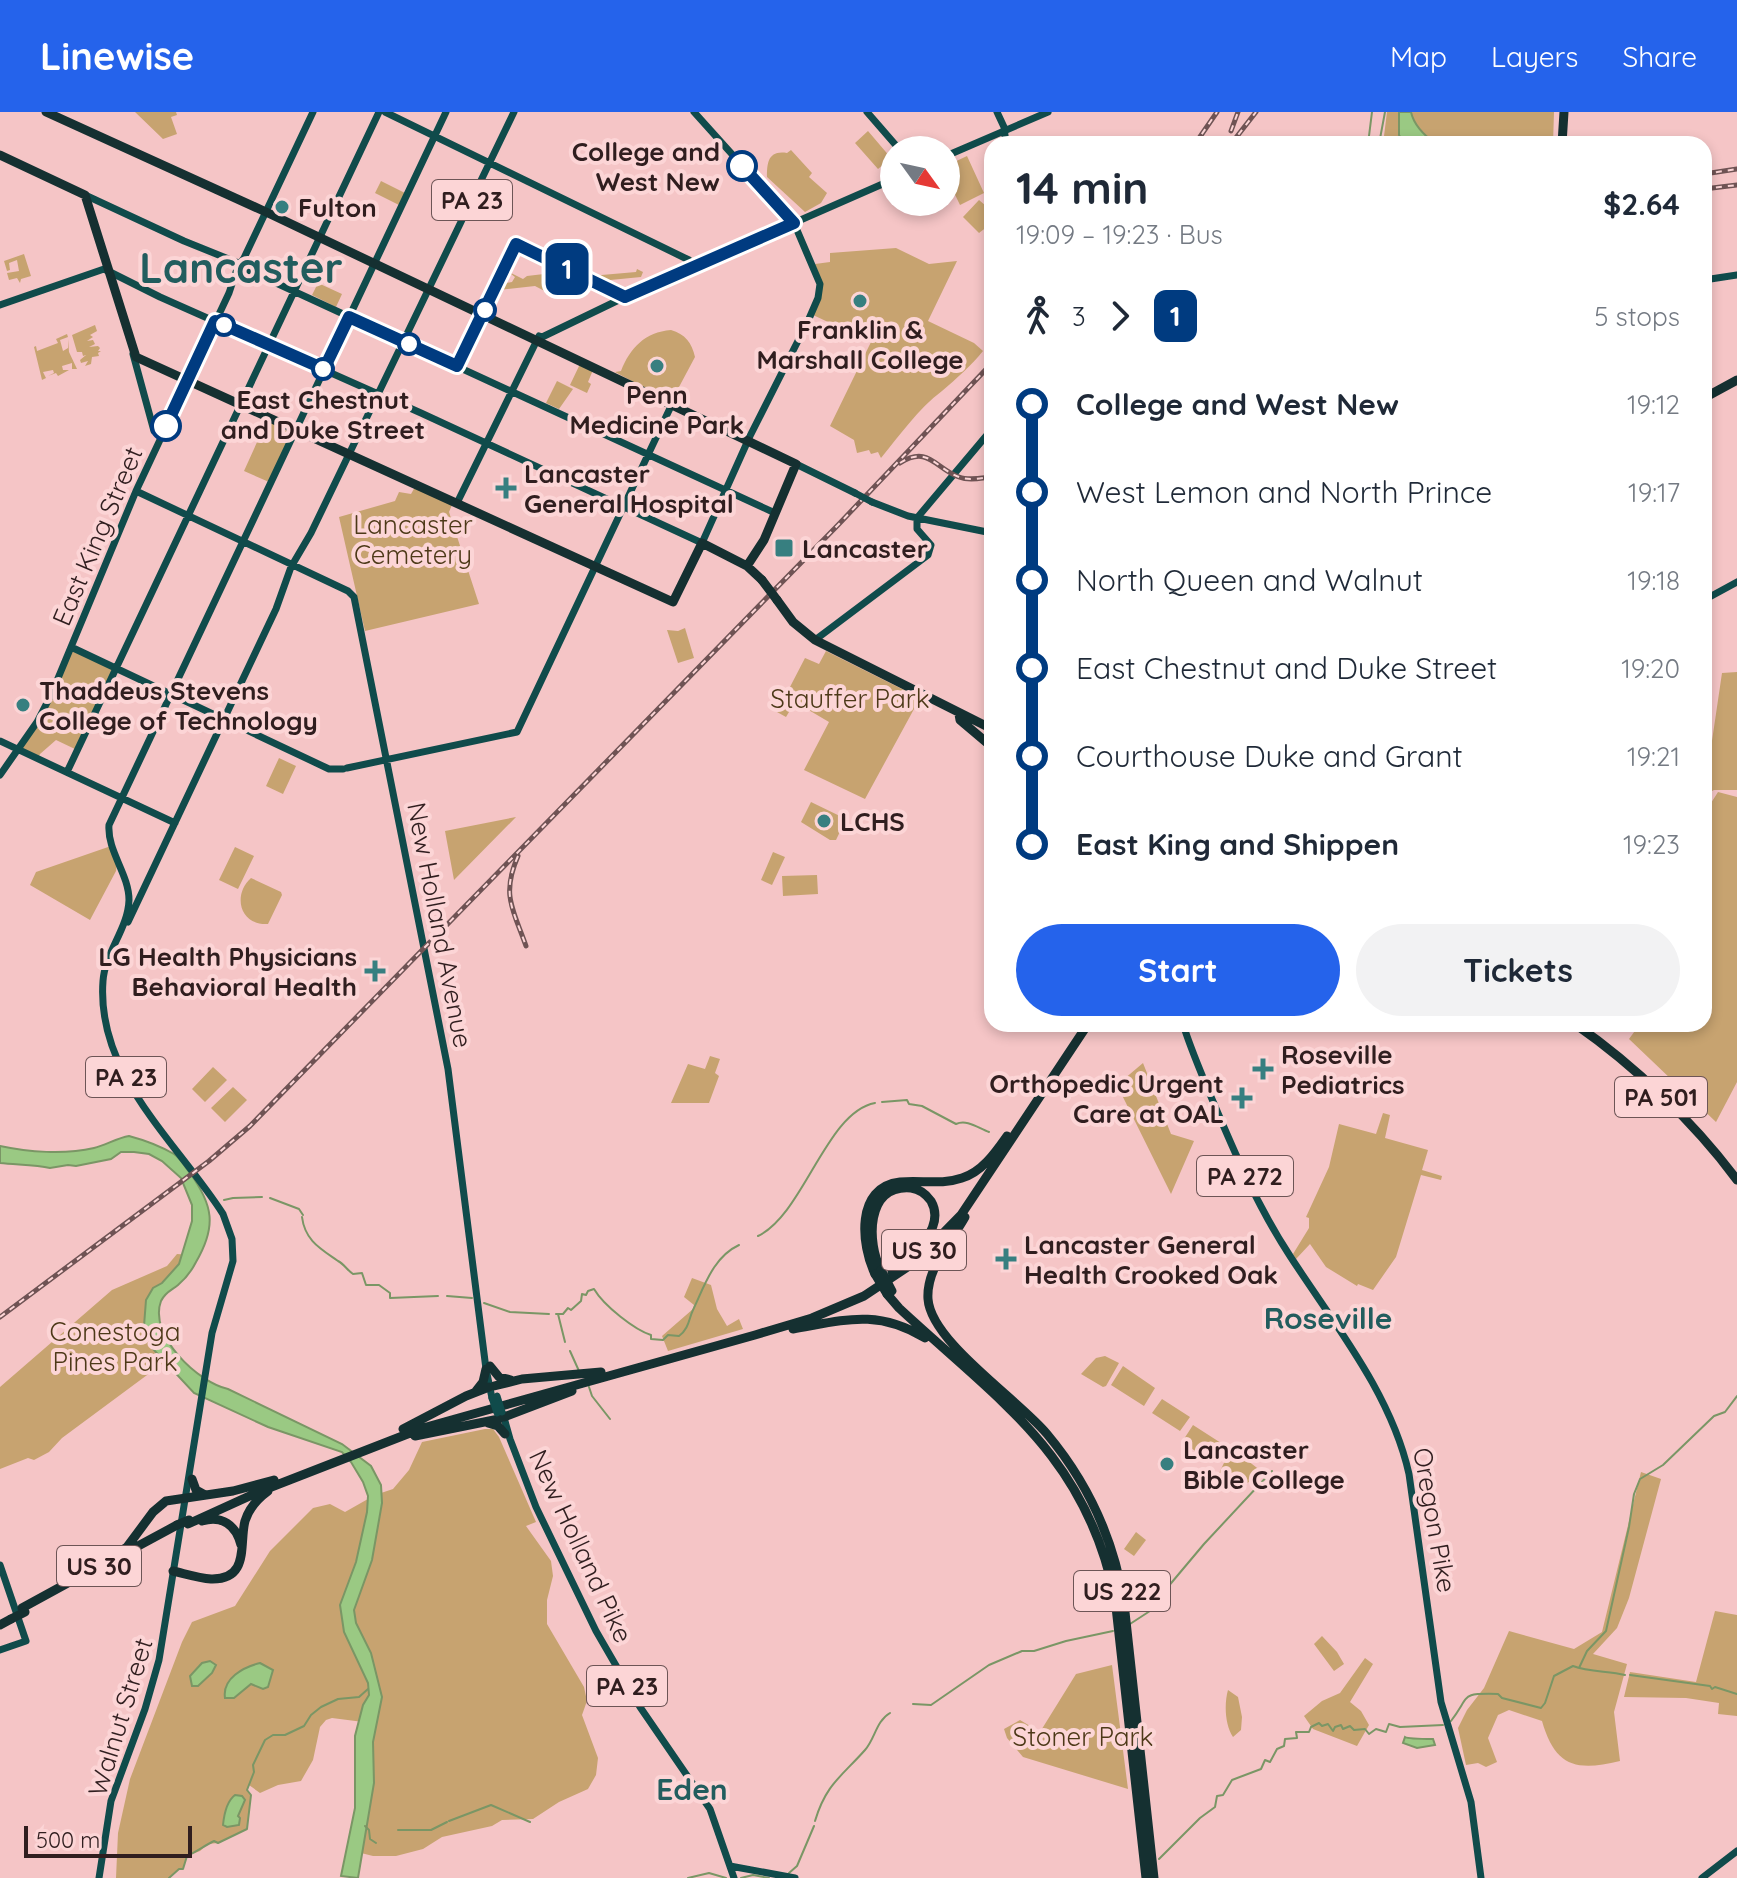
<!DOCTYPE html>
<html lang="en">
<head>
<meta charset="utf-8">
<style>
	:root { --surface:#fff; --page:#f2f2f3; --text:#1f2937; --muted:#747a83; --accent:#2563eb }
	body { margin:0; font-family:Quicksand,sans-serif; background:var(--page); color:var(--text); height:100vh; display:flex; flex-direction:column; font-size:30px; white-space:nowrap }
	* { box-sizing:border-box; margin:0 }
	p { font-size:26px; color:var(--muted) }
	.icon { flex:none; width:44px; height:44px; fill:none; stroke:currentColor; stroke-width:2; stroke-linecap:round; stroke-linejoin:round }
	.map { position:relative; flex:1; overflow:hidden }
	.details { position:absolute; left:984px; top:24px; width:728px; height:896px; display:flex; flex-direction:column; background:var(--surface); border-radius:24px; box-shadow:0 4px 12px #0003 }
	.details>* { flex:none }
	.badge { padding:0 16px; border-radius:12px; font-size:28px; line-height:52px }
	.needle { width:52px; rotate:123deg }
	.buttons { position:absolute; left:880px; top:24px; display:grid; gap:16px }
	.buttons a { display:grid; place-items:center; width:80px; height:80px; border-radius:50%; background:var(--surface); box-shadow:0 4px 12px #0003; font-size:40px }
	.scale { position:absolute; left:24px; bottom:20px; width:168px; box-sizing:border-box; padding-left:8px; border:4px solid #301e1f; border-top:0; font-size:22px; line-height:28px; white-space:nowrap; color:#301e1f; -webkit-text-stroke:6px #fcd5d6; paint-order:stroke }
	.map>.badge { position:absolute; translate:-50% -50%; box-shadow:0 0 0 4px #fff }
	.legs { display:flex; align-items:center; gap:12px; height:88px; padding:0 32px; font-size:26px }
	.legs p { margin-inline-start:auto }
	.head { display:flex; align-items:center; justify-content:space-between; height:136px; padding:0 32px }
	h1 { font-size:44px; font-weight:700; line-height:60px }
	.primary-button { display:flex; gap:16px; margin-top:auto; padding:16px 32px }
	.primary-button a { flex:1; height:92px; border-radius:48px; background:var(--accent); color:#fff; font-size:32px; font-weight:700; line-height:92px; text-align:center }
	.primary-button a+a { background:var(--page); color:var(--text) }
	ul { padding:0 32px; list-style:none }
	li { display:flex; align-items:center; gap:28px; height:88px; font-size:30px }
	li i { display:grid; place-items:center; width:12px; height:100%; margin:0 10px; background:currentColor }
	li i::after { content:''; width:20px; height:20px; margin:-10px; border:6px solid; border-radius:50%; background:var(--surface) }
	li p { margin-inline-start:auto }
	li:first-child i { background:linear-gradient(#0000 50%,currentColor 0) }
	li:last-child i { background:linear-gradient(currentColor 50%,#0000 0) }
	header { display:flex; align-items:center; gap:48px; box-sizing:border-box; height:112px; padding:0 40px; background:var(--accent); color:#fff }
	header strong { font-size:38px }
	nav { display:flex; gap:44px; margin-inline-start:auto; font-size:28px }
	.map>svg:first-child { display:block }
</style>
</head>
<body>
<header>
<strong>Linewise</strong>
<nav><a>Map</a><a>Layers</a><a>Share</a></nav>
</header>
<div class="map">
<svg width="1737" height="1766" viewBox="0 0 1737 1766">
	<rect width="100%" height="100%" fill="#f5c5c6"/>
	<path fill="#c7a370" d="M135,0H176L177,3L171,5L177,22L163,27Z
		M1387,0H1554L1553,32H1383Z
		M868,19L891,46L878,57L855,31Z
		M791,38L812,61L809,65L827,81L821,91L805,100L767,65C767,51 768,38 787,41Z
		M967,44L984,81L960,93L946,64V54Z
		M381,69L405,81L399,93L375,81Z
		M979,88L992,99V111L979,121L963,105Z
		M896,136L929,152L957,149L928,209L974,231L983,239C971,254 957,266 942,279C918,297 900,323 881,346L878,340L871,342L869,338L857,341L854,328L830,314L871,230L813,203C823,183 824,173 815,152L830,150V141Z
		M24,142L31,164L21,167L20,171L17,166L9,168L7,161L19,159L17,148L9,151L10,158L7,159L4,149Z
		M637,157L643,160L641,165L600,169L590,164L636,160Z
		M563,158L566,159L559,173L546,174V178L554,184L535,174L498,178L501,172L512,170L515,165L507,159L523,167L527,164L561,160Z
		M318,171L342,182L336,195L312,183Z
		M95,213L97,219L90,223L93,225L87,229L93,228L95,232L89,235L98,234L100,236L98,239H101L98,241L99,244L92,245L91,252L85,254L88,249L81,251L80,248L86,243L83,244L82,240H77L72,223Z
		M671,218C685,222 692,231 695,245L671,290L615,260L621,259C630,236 645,220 671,218Z
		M67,222L68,225L60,228L63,239L68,236V227L69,240L77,257H72V251L62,254L63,258H69L58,264L56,261L48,264L54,261L53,258L43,260L46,266L42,268L34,235L36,234L37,239L58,231L56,227Z
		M580,252L593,258L588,270L591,272L587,281L570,273Z
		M557,269L573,277L559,297L546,291Z
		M267,308L292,319L269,370L244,359Z
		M415,375L452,393L449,400L479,492L365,519L339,405L395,389L399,380L411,382Z
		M685,516L694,546L678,551L667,518L678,519Z
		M71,535L116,556L77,638L56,628L40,642L38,646L18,637L37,610Z
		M826,539L920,586L865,687L804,658L829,610L795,590L786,605L777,600L805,546L819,552Z
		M1737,560V678H1714L1704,683L1722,561Z
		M279,646L296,654L283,682L266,674Z
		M1718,680L1737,685V970L1716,1010L1629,927L1637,916L1635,912H1704V702Z
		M811,690L846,707L836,728H830L801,710Z
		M516,705L454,768L445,719Z
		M111,734L117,751L116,759L90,808L30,773L36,760Z
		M235,735L254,744L238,777L219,768Z
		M773,740L785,745L772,773L761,768Z
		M817,763L818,782L783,784L782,764Z
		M251,766L281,780L282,783L268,812C240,814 232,783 251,766Z
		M710,944L720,947L715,961L719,964L709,991H671L688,952L705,957Z
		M1143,951L1171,1022L1194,1029L1171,1082L1117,973Z
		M213,955L227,968L205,990L192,977Z
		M233,975L247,988L225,1010L211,996Z
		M1383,1001L1390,1003L1385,1026L1428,1038L1422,1058L1442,1064L1441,1068L1421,1063L1396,1145L1373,1178L1358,1172L1357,1174L1326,1155L1310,1132L1296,1147L1293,1142L1309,1116V1106L1306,1105L1329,1055L1339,1012L1376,1022Z
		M177,1142L191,1143L153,1199L166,1249L62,1326L49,1340L34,1348L28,1346L0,1357V1275L112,1178L167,1154Z
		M692,1166L711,1173L717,1197L727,1214L739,1207L743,1217L668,1239L662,1224L693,1197L694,1193L684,1185Z
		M1105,1244L1119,1251L1106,1274L1103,1275L1081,1262L1096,1246Z
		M1123,1254L1155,1276L1144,1294L1111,1273Z
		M1162,1287L1190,1305L1180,1319L1152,1301Z
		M1193,1313L1221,1331L1210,1349L1182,1330Z
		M485,1317H493L499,1325L536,1410L526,1414L551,1449L553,1464L547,1488V1512L584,1575L587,1589L582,1603L598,1646L596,1663L588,1677L559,1690L533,1707L502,1708L492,1714L442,1725L423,1737L396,1744H373L357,1740L371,1611L332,1606L326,1608L320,1615L313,1648L301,1669L278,1673L260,1681L249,1673L247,1678L251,1683L247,1717L218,1731L208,1732L200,1739L187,1744L183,1757H179L169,1766H116L118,1721L130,1667L182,1530L192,1510L235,1494L270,1439L313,1396L330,1392L345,1400L375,1383L393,1377L409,1358L422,1330Z
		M1230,1338H1234L1261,1359C1249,1375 1234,1377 1215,1370Z
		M1641,1360L1661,1367L1629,1486L1617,1516L1593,1542L1627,1552L1614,1600L1620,1649C1575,1660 1555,1654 1542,1609L1509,1598L1498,1603L1488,1626L1497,1650L1486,1655L1478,1651L1466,1653L1458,1616L1467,1598L1484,1576L1509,1519L1574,1537L1602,1520Z
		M1136,1420L1146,1428L1134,1444L1124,1437Z
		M1715,1499L1737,1503V1604L1718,1602L1719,1591L1686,1586L1624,1585L1630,1560L1696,1570Z
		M1322,1524L1337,1540L1344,1552L1334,1559L1314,1532Z
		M1365,1546L1373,1552L1350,1590L1361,1599L1369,1613L1357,1634L1313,1617L1304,1604L1322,1589L1340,1581Z
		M1112,1553L1128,1677L1023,1645L1007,1626L1004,1617L1020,1608L1040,1620L1076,1562Z
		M1228,1578L1238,1585L1242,1605L1241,1618L1233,1625C1225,1613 1224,1592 1228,1578Z"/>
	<path fill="#9ac983" stroke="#7a9665" stroke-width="2" d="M1399,0H1411C1414,14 1425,24 1436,32H1404L1399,23Z
		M129,1024C144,1028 160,1034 174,1042C180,1046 185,1055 190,1061C213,1093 217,1114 196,1150C192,1158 184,1168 178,1173C172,1178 165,1180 161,1189C148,1224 199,1271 228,1277L342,1332L371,1354L381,1373L382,1391L372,1448L354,1498L356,1511L371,1541L382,1585L373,1630L374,1671L358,1766L341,1764L355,1696V1624L363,1593L369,1583L368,1571L344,1520L340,1493L356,1450L367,1400L368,1384L363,1370L351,1350L342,1340L268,1315L194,1281L153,1237L144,1214L146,1188L153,1176L162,1171L179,1152L192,1109V1093L181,1066L162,1049L149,1042L134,1040H121L111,1047L76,1054L68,1053L50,1056C35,1052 16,1053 0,1051V1034C28,1040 64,1043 94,1036C106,1033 117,1026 129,1024Z
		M210,1549L216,1553L212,1561L198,1574H192L190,1564L202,1551Z
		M260,1551L273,1558L268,1575L263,1577L251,1572L234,1586H225C222,1566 244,1555 260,1551Z
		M1405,1625C1408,1627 1428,1627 1433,1627L1435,1633L1417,1636L1403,1631Z
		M235,1683L242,1684L245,1688L238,1704L240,1706L239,1713L227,1715L223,1713C224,1703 227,1689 235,1683Z"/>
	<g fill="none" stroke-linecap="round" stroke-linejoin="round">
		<path stroke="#7a9665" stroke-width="2" d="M1368,32L1372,0
			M1379,32L1385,0
			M882,990L907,988L909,992L922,994L956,1012C967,1007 978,1016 989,1020
			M270,1086L299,1097L303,1103
			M224,1088L233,1086L262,1085
			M302,1105C305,1129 321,1137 338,1149C344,1152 347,1158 353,1162L362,1161L366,1173H379L390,1181V1186L438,1184
			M758,1124C804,1102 826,1000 875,991
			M447,1184L472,1186
			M484,1191L510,1200L549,1202
			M556,1202H563L568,1196L571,1198L581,1189L582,1182L586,1183L588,1179L594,1177C604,1194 635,1218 651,1223V1227L663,1228L668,1223L679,1224C689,1217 689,1206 693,1198C704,1175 713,1145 739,1133
			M558,1202L565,1230
			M570,1239L579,1259
			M589,1275L592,1284L610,1307
			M1130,1512L1153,1497L1167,1476L1204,1432L1272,1359
			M1579,1556L1587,1539L1606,1519L1629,1415L1634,1382L1640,1367L1663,1353L1714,1304L1725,1300L1737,1284
			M1630,1563L1710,1574L1712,1577L1715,1575L1737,1582
			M913,1592L931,1593L989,1553L1022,1539H1034L1066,1529L1113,1519
			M1451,1609C1471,1583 1459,1581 1498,1582L1502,1586L1541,1596L1545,1591L1554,1564L1573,1554C1589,1560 1608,1559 1625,1563
			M449,1709L491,1693L530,1710
			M815,1709C826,1672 842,1664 865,1638C875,1627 876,1609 890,1601
			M365,1714L369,1718L370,1727L376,1731
			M398,1718H431L447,1710
			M1159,1747L1200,1706L1215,1695L1217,1684L1223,1683L1232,1668L1261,1657L1265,1648L1270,1650L1277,1637L1284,1634L1285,1627L1297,1626L1296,1620H1309L1311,1615L1319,1611L1322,1614L1328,1612L1333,1619L1335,1615L1341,1613L1343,1617L1350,1614L1354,1618L1365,1617L1369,1622L1376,1617L1386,1620L1389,1612L1400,1615L1443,1613
			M789,1761L797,1754L814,1714
			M169,1766L179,1757H183L187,1744C198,1739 204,1734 214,1729L218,1731L247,1717L251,1683L247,1678L254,1660L253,1653L265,1628L273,1623H285L304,1614L311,1603L321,1595L338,1587L359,1585L368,1577
			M688,1766L709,1761L726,1766
			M741,1766L753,1763L769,1766"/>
		<path stroke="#104b4b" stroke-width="7" d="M385,0L689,148L694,155
			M694,0L794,111L820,172L818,186L808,209
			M867,0L900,38
			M997,0L1004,15L1006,32
			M946,44L1048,0
			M85,83L184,129L241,152L250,159L775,401
			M1704,168L1737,163
			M0,193L104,157L160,185L421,301L702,431L750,324L809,207
			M536,228L625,185L894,67
			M133,242L154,319L162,322
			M796,352L855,381
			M136,379L348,479L354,485L448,957L486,1257L492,1286
			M872,390L908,404L992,421
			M457,391L539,224
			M917,406L992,317
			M1704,488L1737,470
			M815,528L928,443L931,433L917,417V406
			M71,535L329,657H343
			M0,629L175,711
			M347,656L517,620L672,292
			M67,660L379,0
			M0,663L37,610L51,583L136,379L229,181L238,154L244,146L313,0
			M128,810L276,497L291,455L311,421L514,0
			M1183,912C1190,935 1200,958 1209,980C1233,1037 1256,1092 1290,1144C1334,1212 1391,1281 1409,1362L1441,1590L1471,1690L1481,1766
			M503,1302L510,1327L536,1395L596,1519L640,1595L710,1697L734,1766
			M0,1453L26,1529L0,1538
			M730,1754L795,1766
			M99,1766L111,1689L145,1597L159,1548L212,1221L233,1149L232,1127L223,1102C177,1030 96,963 103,869C105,840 128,817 129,788C129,762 107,739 109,713L446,0
			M1702,1766L1737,1739"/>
		<path stroke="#153031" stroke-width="9" d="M46,0L266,100L796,352L764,428L747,454
			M1562,32L1564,0
			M0,43L85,83L136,245L673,490L702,431L747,454L762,468
			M1704,286L1737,268
			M777,488L793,510L815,528L992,617
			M959,602L960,608L992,635
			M1575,912C1634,953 1694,1010 1737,1068
			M965,1105C951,1130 926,1157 928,1187C931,1230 1018,1287 1047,1322C1088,1371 1114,1428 1124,1491L1154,1766
			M881,1158C867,1132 865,1072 911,1076C919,1077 926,1082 931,1089C947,1117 910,1145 892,1160
			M875,1162C861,1133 855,1075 900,1070C921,1068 942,1073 962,1066C982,1060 995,1041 1007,1024
			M887,1182L899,1196C999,1289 1086,1343 1115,1486L1146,1766
			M793,1217C845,1208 877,1197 925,1226
			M490,1254L499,1265L511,1268
			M494,1274L522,1267L601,1260
			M476,1279L483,1270L486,1257
			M504,1305L572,1279
			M488,1311L498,1314L505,1322
			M403,1317L466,1284L489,1275
			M415,1324L499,1307
			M192,1367L196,1378L205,1383
			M202,1409C222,1403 236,1413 241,1433
			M188,1412L256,1381L423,1316L755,1223L812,1206L864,1184L915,1150L961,1103L1088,912
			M127,1440L177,1413
			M173,1459C186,1462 199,1466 211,1467C250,1468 239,1432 245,1409C249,1396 257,1387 268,1379
			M82,1464L127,1435L153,1400L166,1389L233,1379L274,1368
			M22,1496L86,1461
			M0,1513L11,1507"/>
		<defs>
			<path id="rail" d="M1231,19L1238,0
				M1195,32L1217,0
				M1231,32L1256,0
				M1704,62L1737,57
				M1704,77L1737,73
				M900,351C928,333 935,356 959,365C969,369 981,366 992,365
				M518,744C501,783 513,797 526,834
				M0,1205L209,1049L250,1014L838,413L992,251"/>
		</defs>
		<use href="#rail" stroke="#6f5354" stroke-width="5"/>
		<use href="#rail" stroke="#fcd5d6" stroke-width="2" stroke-dasharray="6" stroke-linecap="butt"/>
		<path stroke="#104b4b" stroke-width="7" d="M855,381L872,390
			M497,1284L502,1300
			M492,1286L497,1301"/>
		<path stroke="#153031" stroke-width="9" d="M762,468L777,488
			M881,1158L892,1179
			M875,1162L887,1182
			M177,1413L189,1408
			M11,1507L25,1500"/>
	</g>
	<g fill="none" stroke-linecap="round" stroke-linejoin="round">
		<defs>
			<path id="line-1" d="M166,314L215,209L324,257L349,205L457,254L516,132L625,185L794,111L742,54"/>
		</defs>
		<use href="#line-1" stroke="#fff" stroke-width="18"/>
		<use href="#line-1" stroke="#003b80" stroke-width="12"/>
	</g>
	<g fill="#fff" stroke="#003b80" stroke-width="4">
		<circle cx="742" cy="54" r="14"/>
		<circle cx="485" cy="198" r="10"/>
		<circle cx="224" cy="213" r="10"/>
		<circle cx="409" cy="232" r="10"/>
		<circle cx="323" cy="257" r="10"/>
		<circle cx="166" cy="314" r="14"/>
	</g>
	<g fill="#377f80" stroke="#fcd5d6" stroke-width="3">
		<circle cx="282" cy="95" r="8"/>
		<circle cx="860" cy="189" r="8"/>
		<circle cx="657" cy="254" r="8"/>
		<path d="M502 364h8v8h8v8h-8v8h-8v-8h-8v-8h8z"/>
		<rect x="774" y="426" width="20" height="20" rx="4"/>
		<circle cx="23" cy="593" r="8"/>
		<circle cx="824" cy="709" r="8"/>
		<path d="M371 847h8v8h8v8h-8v8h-8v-8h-8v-8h8z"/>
		<path d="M1259 945h8v8h8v8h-8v8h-8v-8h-8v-8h8z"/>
		<path d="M1238 974h8v8h8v8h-8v8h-8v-8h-8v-8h8z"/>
		<path d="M1002 1135h8v8h8v8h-8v8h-8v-8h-8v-8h8z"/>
		<circle cx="1167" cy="1352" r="8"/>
	</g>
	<g text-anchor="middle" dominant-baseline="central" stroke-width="8" stroke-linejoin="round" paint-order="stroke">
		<g fill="#fcd5d6" stroke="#6d5556" stroke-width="2">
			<rect x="432" y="68" width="80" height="40" rx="6"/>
			<rect x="86" y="945" width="80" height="40" rx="6"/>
			<rect x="1615" y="965" width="92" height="40" rx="6"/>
			<rect x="1197" y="1044" width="96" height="40" rx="6"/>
			<rect x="882" y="1118" width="84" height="40" rx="6"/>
			<rect x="57" y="1434" width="84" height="40" rx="6"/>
			<rect x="1074" y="1459" width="96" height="40" rx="6"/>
			<rect x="587" y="1554" width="80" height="40" rx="6"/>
		</g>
		<g font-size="24" font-weight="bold" fill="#301e1f">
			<text x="472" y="88">PA 23</text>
			<text x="126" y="965">PA 23</text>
			<text x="1661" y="985">PA 501</text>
			<text x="1245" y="1064">PA 272</text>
			<text x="924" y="1138">US 30</text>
			<text x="99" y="1454">US 30</text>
			<text x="1122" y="1479">US 222</text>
			<text x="627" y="1574">PA 23</text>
		</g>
		<g font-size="26" font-weight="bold" fill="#301e1f" stroke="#fcd5d6" text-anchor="end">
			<text x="720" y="39">College and<tspan x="720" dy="30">West New</tspan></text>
			<text x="323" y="287" text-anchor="middle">East Chestnut<tspan x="323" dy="30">and Duke Street</tspan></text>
		</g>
		<g font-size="26" font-weight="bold" fill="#301e1f" stroke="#fcd5d6" text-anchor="start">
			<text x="298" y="95">Fulton</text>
			<text x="860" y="217" text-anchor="middle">Franklin &amp;<tspan x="860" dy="30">Marshall College</tspan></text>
			<text x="657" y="282" text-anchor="middle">Penn<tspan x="657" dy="30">Medicine Park</tspan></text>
			<text x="524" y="361">Lancaster<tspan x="524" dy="30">General Hospital</tspan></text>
			<text x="802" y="436">Lancaster</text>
			<text x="39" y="578">Thaddeus Stevens<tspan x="39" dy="30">College of Technology</tspan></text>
			<text x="840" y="709">LCHS</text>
			<text x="357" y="844" text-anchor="end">LG Health Physicians<tspan x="357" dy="30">Behavioral Health</tspan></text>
			<text x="1281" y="942">Roseville<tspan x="1281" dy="30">Pediatrics</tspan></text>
			<text x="1224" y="971" text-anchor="end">Orthopedic Urgent<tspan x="1224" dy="30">Care at OAL</tspan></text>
			<text x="1024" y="1132">Lancaster General<tspan x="1024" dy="30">Health Crooked Oak</tspan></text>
			<text x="1183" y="1337">Lancaster<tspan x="1183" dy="30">Bible College</tspan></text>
		</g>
		<g font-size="26" fill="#4d3918" stroke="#fcd5d6">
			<text x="413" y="412">Lancaster<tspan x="413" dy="30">Cemetery</tspan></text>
			<text x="850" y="586">Stauffer Park</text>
			<text x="115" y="1219">Conestoga<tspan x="115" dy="30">Pines Park</tspan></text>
			<text x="1083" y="1624">Stoner Park</text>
		</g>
		<g font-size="26" fill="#301e1f" stroke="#fcd5d6">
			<text transform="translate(97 424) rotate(-67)">East King Street</text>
			<text transform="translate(440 813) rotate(79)">New Holland Avenue</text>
			<text transform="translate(1435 1408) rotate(80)">Oregon Pike</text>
			<text transform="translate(581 1434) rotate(65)">New Holland Pike</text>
			<text transform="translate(120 1605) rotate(-73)">Walnut Street</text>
		</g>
		<g font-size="30" font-weight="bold" fill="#225d5e" stroke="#fcd5d6">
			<text x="1328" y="1206">Roseville</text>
			<text x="692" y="1677">Eden</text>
		</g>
		<g font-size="42" font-weight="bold" fill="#225d5e" stroke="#fcd5d6">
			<text x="241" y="155">Lancaster</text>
		</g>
	</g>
</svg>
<div class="buttons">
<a><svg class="needle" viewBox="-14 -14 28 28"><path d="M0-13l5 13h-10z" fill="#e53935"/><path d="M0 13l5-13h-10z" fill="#747a83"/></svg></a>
</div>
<div class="scale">500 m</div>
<b class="badge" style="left:567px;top:157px;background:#003b80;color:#fff">1</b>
<section class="details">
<div class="head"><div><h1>14 min</h1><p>19:09 – 19:23 · Bus</p></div><b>$2.64</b></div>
<div class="legs"><svg class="icon" aria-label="walk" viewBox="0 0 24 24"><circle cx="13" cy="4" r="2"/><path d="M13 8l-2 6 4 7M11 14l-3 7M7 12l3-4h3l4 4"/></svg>3<svg class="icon" aria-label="forward" viewBox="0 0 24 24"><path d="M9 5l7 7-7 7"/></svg><b class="badge" style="background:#003b80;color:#fff">1</b><p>5 stops</p></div>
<ul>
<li><i style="color:#003b80"></i><b>College and West New</b><p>19:12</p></li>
<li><i style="color:#003b80"></i><span>West Lemon and North Prince</span><p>19:17</p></li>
<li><i style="color:#003b80"></i><span>North Queen and Walnut</span><p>19:18</p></li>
<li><i style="color:#003b80"></i><span>East Chestnut and Duke Street</span><p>19:20</p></li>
<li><i style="color:#003b80"></i><span>Courthouse Duke and Grant</span><p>19:21</p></li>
<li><i style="color:#003b80"></i><b>East King and Shippen</b><p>19:23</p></li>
</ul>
<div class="primary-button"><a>Start</a><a>Tickets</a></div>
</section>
</div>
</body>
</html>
